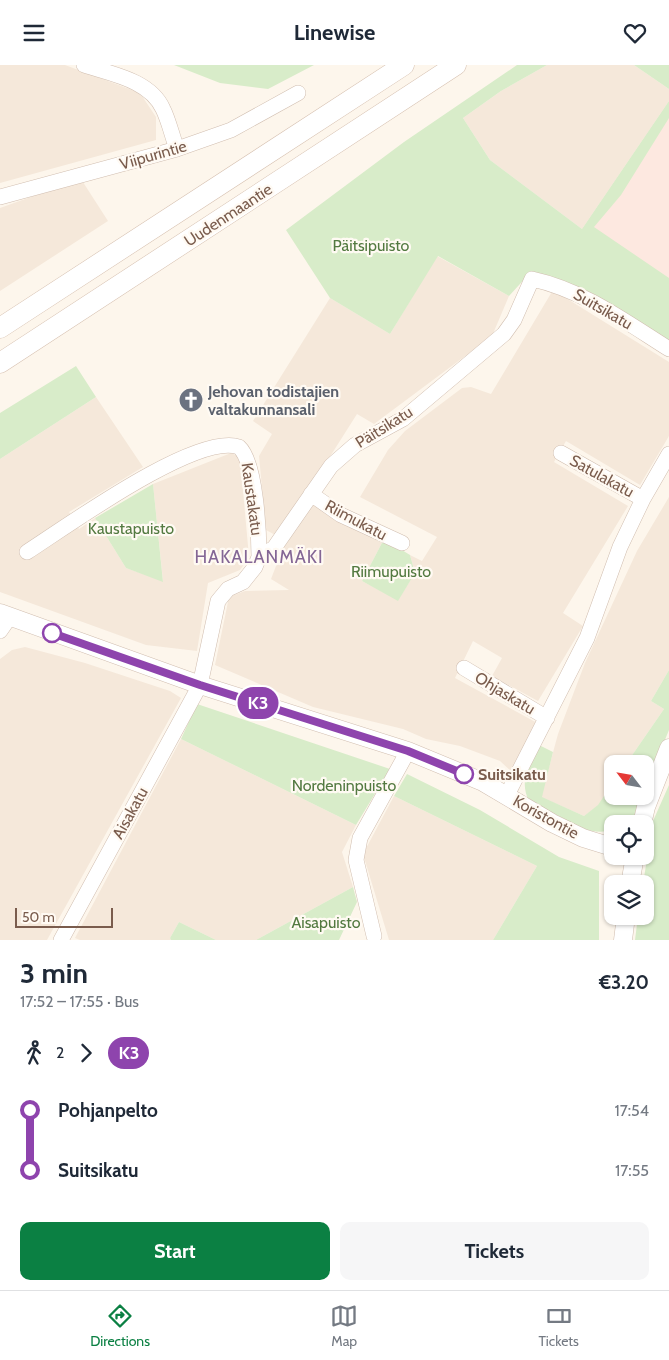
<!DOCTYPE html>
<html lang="en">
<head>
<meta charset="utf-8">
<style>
	:root { --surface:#fff; --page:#f6f6f7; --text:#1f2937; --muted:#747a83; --line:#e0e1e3; --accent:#0b8043 }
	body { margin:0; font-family:Cabin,sans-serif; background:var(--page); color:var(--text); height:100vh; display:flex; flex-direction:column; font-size:19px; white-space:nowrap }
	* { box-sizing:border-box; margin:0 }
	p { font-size:16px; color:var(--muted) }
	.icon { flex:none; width:28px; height:28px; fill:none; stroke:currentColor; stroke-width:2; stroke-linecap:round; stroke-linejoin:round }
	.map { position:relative; height:875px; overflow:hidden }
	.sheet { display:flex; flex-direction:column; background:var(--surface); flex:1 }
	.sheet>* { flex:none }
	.badge { padding:0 10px; border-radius:16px; font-size:18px; line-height:32px }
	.needle { width:32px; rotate:301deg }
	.tools { position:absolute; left:604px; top:690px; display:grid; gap:10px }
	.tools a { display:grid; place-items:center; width:50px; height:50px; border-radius:10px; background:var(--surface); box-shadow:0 1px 4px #0004; font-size:25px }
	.scale { position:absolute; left:15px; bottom:12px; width:98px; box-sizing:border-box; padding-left:5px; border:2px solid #7a5c4d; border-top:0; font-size:14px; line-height:18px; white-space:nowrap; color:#7a5c4d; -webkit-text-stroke:4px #fffaf3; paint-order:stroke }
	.map>.badge { position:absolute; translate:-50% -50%; box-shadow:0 0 0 2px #fff }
	.legs { display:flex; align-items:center; gap:8px; height:55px; padding:0 20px; font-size:16px }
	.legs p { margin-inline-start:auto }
	.head { display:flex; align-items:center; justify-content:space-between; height:85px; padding:0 20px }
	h1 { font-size:28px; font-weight:700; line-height:38px }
	.button { display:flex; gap:10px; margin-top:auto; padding:10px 20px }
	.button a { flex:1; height:58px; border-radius:10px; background:var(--accent); color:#fff; font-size:20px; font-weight:700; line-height:58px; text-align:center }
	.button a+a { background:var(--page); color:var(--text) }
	ul { padding:0 20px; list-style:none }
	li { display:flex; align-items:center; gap:18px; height:60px; font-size:19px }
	li i { display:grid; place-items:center; width:8px; height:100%; margin:0 6px; background:currentColor }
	li i::after { content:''; width:12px; height:12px; margin:-6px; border:4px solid; border-radius:50%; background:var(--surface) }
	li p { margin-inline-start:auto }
	li:first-child i { background:linear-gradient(#0000 50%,currentColor 0) }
	li:last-child i { background:linear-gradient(currentColor 50%,#0000 0) }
	header { display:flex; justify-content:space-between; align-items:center; height:65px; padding:0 20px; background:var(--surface); font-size:22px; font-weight:700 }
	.menu { display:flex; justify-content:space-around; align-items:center; height:70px; border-top:1px solid var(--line); background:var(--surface); font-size:14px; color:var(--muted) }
	.menu a { display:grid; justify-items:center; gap:2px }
	.menu .current { color:var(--accent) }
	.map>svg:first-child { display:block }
</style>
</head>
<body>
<header><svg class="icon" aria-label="menu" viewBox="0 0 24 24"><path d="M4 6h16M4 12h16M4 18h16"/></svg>Linewise<svg class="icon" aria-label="heart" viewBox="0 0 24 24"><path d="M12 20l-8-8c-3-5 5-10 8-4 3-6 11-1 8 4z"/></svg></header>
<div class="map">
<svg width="669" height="875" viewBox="0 0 669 875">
	<rect width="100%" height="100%" fill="#fdf6ec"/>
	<path fill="#f5e8da" d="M0,0H65L140,28L156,52V75L0,118Z
		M547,0H634L669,24V36L582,164L490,95L463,53L501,26Z
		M81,114L108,156L0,226V143Z
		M437,191L509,231L492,271L374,359L357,349L279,472L266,465L259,391L272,369L253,356L330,233L390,269Z
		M553,225L669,297V371L640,420L566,376L554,397L628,441L563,548L583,561L538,636L492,611L502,593L473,576L455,613L539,659L512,707L500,696L460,681L426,674L403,664L313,642L215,600L229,532L245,526L289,525L271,514L286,475L310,437L384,474L362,516L398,535L415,508L410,490L422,496L437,472L360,432L388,385L405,366L462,323L471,322L491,329Z
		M96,332L143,402L69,447L79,464L95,453L126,503L163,516L153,419L231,388L240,392L249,492L240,505L208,518L197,586L146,580L0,527V394Z
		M669,432V605L651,636L664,644L626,699H612V719L598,741L584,751L541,732L558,669L585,598L637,486Z
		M25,582L85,598L170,626L181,633L47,875H0V594L12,585Z
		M181,674L356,760L342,787L353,822L256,875H216L179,857L170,873L171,875H80L75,873Z
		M394,731L537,801L493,875H389L363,789Z"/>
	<path fill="#fde8e0" d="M669,36V229L582,164Z"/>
	<path fill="#d8ecc9" d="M174,0H314L268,24L220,18Z
		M517,0H547L501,26L463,53L490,95L582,164L669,36V53L621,130L594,162L669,213V279L530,208L509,231L438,191L390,269L330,233L286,165L404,77Z
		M634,0H669V24Z
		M76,301L96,332L0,394V348Z
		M153,419L163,517L126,503L95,453Z
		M384,474L410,490L415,508L398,536L362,516Z
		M669,605V665L645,723V699H626L664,644L651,636Z
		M197,639L390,704L356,760L181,674Z
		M539,680L553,687L542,732L584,751L598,740L612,719V731H642L634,751L627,759H612V765C585,773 555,750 530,738C518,716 529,700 539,680Z
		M407,709L480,745L559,792L599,806V875H493L537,801L394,731Z
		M669,720V875H635L638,851H645V819H643L653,756Z
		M353,822L357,837L339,875H256Z
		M179,857L216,875H171L170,873Z"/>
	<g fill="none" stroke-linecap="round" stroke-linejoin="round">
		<defs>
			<path id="minor" d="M84,0C111,9 150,15 163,44C169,56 172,71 177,84
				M0,132L177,84L231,65L298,28
				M561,388L643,434
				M311,429L341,450L402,478
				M27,487C66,462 197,367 239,382C256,397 259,468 259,492L255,502L243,517L228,524L218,536L200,620L61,875
				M259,492L274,483L331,401L355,380L403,354L504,269L514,255L532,214C583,225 626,257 669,284
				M0,566L9,553
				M464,603L547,653
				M507,730L587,573L620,482L643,434L669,389
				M374,871L356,795L360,773L408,686"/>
			<path id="tertiary" d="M0,548L200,620L408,686L483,717L552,758L583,773L612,782
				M642,759L646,742L669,683
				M630,819L635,791
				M623,875L626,851"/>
			<path id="secondary" d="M0,263L404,0
				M0,298L456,0"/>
		</defs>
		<use href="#minor" stroke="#d1beb0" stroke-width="16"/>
		<use href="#tertiary" stroke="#d1beb0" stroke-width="19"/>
		<use href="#secondary" stroke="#d6c0b0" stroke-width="21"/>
		<use href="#minor" stroke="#fff" stroke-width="15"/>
		<use href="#tertiary" stroke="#fff" stroke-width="18"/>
		<use href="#secondary" stroke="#fff" stroke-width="20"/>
	</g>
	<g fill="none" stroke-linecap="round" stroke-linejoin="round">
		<defs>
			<path id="line-1" d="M52,568L200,620L408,686L464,709"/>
		</defs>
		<use href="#line-1" stroke="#fff" stroke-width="11"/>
		<use href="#line-1" stroke="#8e44ad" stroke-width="8"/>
	</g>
	<defs>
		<symbol id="church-disc" viewBox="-11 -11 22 22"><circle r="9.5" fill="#6b7280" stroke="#fffaf3"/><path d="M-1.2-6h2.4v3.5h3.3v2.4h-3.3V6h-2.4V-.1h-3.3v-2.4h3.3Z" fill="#fff"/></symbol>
	</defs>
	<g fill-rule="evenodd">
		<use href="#church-disc" x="177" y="321" width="28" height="28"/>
	</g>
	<g fill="#fff" stroke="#8e44ad" stroke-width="2.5">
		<circle cx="52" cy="568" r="9"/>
		<circle cx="464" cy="709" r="9"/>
	</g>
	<g text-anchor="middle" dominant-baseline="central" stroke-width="4.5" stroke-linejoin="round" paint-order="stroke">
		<g font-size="16" fill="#7a5c4d" stroke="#fffaf3">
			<text transform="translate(153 90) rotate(-16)">Viipurintie</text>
			<text transform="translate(228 150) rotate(-33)">Uudenmaantie</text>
			<text transform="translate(603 244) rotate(30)">Suitsikatu</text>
			<text transform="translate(384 362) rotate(-32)">Päitsikatu</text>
			<text transform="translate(602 411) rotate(29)">Satulakatu</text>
			<text transform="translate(252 434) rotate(82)">Kaustakatu</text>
			<text transform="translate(356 455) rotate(28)">Riimukatu</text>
			<text transform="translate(505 628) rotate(31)">Ohjaskatu</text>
			<text transform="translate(130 748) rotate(-61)">Aisakatu</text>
			<text transform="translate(546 752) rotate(29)">Koristontie</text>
		</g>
		<g font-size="16" fill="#537a41" stroke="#fffaf3">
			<text x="371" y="180">Päitsipuisto</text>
			<text x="131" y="463">Kaustapuisto</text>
			<text x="391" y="506">Riimupuisto</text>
			<text x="344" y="720">Nordeninpuisto</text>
			<text x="326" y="857">Aisapuisto</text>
		</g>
		<g font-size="16" font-weight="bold" fill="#5b616d" stroke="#fffaf3" text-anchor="start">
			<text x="208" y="326">Jehovan todistajien<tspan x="208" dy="18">valtakunnansali</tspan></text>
		</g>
		<g font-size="16" font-weight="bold" fill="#7a5c4d" stroke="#fffaf3" text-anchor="start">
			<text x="478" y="709">Suitsikatu</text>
		</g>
		<g font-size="18" letter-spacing="1" fill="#846695" stroke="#fffaf3">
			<text x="259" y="492">HAKALANMÄKI</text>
		</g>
	</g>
</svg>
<div class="tools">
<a><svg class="needle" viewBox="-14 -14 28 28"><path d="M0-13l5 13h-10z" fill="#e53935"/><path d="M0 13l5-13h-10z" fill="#747a83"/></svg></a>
<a><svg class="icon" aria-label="locate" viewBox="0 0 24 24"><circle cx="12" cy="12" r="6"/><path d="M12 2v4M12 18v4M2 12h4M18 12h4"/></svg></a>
<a><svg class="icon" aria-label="layers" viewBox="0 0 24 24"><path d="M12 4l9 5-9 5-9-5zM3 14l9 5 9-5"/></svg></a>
</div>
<div class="scale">50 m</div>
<b class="badge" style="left:258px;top:638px;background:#8e44ad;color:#fff">K3</b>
</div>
<section class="sheet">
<div class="head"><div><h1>3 min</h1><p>17:52 – 17:55 · Bus</p></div><b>€3.20</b></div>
<div class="legs"><svg class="icon" aria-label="walk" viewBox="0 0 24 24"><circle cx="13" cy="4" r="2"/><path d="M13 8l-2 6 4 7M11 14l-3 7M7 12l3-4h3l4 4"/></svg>2<svg class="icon" aria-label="forward" viewBox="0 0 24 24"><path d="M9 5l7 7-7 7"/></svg><b class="badge" style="background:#8e44ad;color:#fff">K3</b></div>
<ul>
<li><i style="color:#8e44ad"></i><b>Pohjanpelto</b><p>17:54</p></li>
<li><i style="color:#8e44ad"></i><b>Suitsikatu</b><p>17:55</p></li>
</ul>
<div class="button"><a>Start</a><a>Tickets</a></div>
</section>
<nav class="menu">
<a class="current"><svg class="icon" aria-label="directions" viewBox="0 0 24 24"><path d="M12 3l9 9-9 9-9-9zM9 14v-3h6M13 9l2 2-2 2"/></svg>Directions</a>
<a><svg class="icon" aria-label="map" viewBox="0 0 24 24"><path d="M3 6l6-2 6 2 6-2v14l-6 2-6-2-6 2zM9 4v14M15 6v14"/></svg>Map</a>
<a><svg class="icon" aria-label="tickets" viewBox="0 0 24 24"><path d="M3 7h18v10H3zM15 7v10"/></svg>Tickets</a>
</nav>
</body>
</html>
